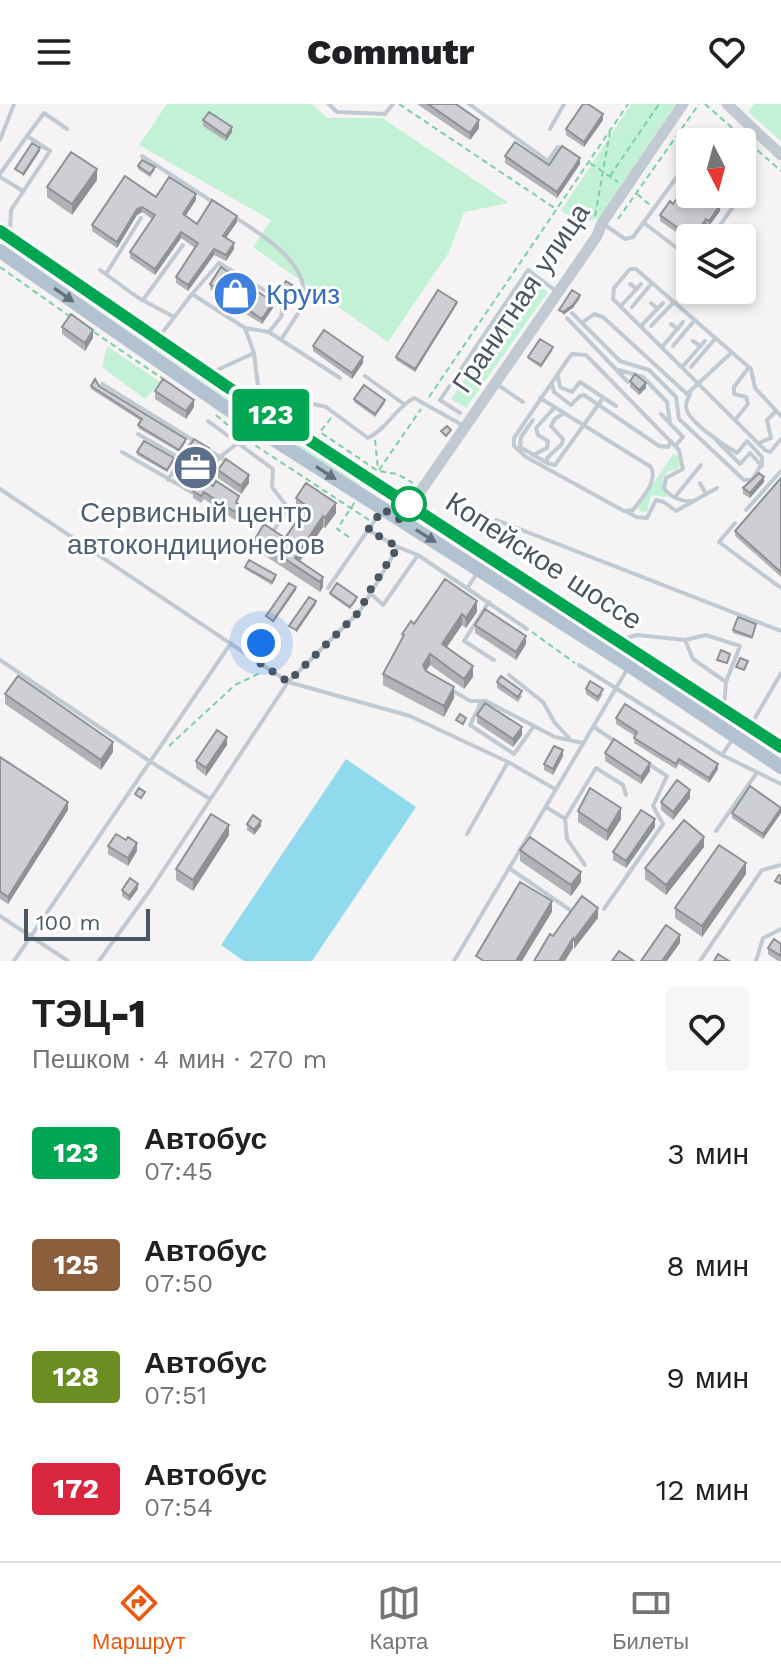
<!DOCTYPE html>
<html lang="ru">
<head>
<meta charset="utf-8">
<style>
	:root { --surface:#fff; --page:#f6f6f6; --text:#202124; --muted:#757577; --line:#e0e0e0; --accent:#ea580c }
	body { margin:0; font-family:"Work Sans",sans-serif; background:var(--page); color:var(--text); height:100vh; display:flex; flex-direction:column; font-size:30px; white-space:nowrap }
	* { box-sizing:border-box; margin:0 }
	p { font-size:26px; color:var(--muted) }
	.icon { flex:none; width:44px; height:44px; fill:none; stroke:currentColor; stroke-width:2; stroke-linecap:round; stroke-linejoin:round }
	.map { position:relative; height:857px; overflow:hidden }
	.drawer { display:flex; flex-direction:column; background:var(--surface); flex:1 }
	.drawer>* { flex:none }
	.badge { padding:0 16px; border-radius:6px; font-size:28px; line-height:52px }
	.needle { width:52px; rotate:174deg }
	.fabs { position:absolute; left:676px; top:24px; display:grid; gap:16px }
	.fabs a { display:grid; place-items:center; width:80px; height:80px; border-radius:8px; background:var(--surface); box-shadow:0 4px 12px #0003; font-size:40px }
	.scale { position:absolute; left:24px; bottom:20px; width:126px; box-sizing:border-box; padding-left:8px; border:4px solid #4a5661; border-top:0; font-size:22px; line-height:28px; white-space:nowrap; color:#4a5661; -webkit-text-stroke:6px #fff; paint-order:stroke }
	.you { position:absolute; width:40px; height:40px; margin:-20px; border:6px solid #fff; border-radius:50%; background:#1a73e8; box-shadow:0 0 0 12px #1a73e833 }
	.map>.badge { position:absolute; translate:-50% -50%; box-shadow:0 0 0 4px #fff }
	.round { display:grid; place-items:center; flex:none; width:84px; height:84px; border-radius:8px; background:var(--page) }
	.summary { display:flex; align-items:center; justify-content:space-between; height:136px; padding:0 32px }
	h1 { font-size:38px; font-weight:800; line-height:60px }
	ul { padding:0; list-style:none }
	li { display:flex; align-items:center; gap:24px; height:112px; padding:0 32px }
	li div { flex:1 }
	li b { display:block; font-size:30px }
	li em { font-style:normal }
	li .badge { min-width:88px; font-weight:700; text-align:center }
	header { display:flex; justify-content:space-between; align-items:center; height:104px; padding:0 32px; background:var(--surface); font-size:36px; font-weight:800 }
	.menu { display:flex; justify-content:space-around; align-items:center; height:112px; border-top:2px solid var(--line); background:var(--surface); font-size:22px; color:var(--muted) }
	.menu a { display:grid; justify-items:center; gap:4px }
	.menu .current { color:var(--accent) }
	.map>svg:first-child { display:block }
</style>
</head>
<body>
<header><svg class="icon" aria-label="menu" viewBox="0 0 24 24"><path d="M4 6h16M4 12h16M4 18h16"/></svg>Commutr<svg class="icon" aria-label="heart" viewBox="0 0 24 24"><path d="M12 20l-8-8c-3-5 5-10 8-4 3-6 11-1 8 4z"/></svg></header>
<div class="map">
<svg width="781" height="857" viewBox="0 0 781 857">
	<rect width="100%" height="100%" fill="#f5f3f3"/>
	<path fill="#c3f1d5" d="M167,0H312L327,14H382L509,99L464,108L449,148L388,238L253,143L271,116L139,41Z
		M631,0H676L599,114L581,119L561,107Z
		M754,0H781V37L748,8Z
		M0,134L290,334L362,379L361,382L288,337L0,138Z
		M532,177L548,188L466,304L451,295Z
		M107,242L160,278L145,295L102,263Z
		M673,350L678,352L681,359L678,365L668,367L662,376L667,393L651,391L647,408L640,407L638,403Z"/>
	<path fill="#90daee" d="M346,655L416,703L312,857H244L221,841Z"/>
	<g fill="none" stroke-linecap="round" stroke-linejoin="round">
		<path stroke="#7ad0a6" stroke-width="2" stroke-dasharray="6 4" stroke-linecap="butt" d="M399,0L556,105
			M705,0L781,67
			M590,59L618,78
			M610,72L659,0
			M637,90L650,101
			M595,112L610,28
			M618,115L699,0
			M0,163L72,214
			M94,228L178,285
			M429,293L628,0
			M216,311L238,330
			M331,314L320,328L378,367L397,370L413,379
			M247,336L369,416
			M375,336L378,365
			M379,366L421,305
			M349,433L337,425L355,398
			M532,528L575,559
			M169,642L235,581L260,569"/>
		<path stroke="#c1cad2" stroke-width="4" d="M329,0L337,8L385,10L393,0
			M469,0L548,57L558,43
			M550,25L564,0
			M27,32L44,9L67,25
			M0,36L14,0
			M142,52L216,100
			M0,70L27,32L50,47L11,106L10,127
			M0,73L23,87
			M233,112C259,129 304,155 304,190C304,206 288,223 281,236
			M602,119L625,135L633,133L690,55
			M644,119L677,144L690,149
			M711,134L742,90
			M100,166L137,193L174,213
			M106,170L141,114
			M630,180L637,185
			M192,190L219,159L284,198L281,213L269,228
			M143,196L183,141
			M651,199L658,205
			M621,202L641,180
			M632,203L652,179
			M572,209L620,257L649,266L676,293L679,315L744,376H752L761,361L750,349L740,360L717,337
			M567,214L628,278
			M583,218L594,210L603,213L687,290L732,248
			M671,220L678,225
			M641,222L663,199
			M651,222L673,199
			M245,224L269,228L340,274
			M159,233L192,190L245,224L254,249L260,299
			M693,237L700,242
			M673,242L694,217
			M662,243L683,218
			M683,262L705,237
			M691,263L715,235
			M619,266L643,273L667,298L670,319
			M213,268L254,249
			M365,272L404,300
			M558,272L560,283L572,288L580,278L616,302
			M495,279L523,298
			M102,280L196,338
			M552,280L554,288L571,301L580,292L584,291L659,342L668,343L671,337
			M258,287L326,303L368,334C388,324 395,304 414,294L464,322
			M690,290C689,292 686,299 686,302C685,316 725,342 737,349L747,337L762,353V362
			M540,294L651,363C658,378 642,394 633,406L624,407L526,353L514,342V334L568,255L572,250L586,251L679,346L683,365L666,374L664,384C670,393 681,398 692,397
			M460,309L440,296L528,166L556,187
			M661,310L683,333L675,342
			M781,312L755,284L751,265L636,165H630L614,184L613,195L765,346L770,348L781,335
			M533,316L521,333L520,343L547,359L555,361L603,294
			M735,316L748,300L746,293L734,290V283L749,263
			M208,317L273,365L272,383L288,404L274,426
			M138,330L181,355
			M759,339L771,334L767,316L776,307
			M207,345L230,359
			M122,348L193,389L220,353L239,338L249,323
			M533,351L547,344L548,337L538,331L536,324L555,303
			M547,359V354L562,340L563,335L551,322L555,315L564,309
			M168,376L193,336
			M700,379L706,390
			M0,385L288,578L410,612L508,658L555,685
			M675,393L701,361
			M746,406L781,367
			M628,408L636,413L647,414L656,396L664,398L676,407L717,384
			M496,416L781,527
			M735,419L719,438L781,484
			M368,426L398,443L418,451L527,525
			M468,483L478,468
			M328,484L382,406
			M369,488L383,501L418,451
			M489,498L464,537L494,556
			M624,535L637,531L685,536L706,531L740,542L726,578L724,604
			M685,536L693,555L726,578
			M251,553L271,525
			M0,556L151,658L210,695
			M579,561L722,651L781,680
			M509,571L543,598L555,619L569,634
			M450,585L470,597H486L555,633L583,639
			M482,597L470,621L514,650L534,622
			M751,621L781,569
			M594,623L616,638
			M722,651L732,636
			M546,703L564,714
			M716,727L756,670
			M467,730L508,658
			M585,761L567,735L565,715L596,664L623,681L626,691
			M509,764L570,806
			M604,805L663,720L653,702L667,672L647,659
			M0,812L68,857
			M14,857L231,539
			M99,857L151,785L288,578L360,507L398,443
			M454,857L628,564
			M700,857L762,766L781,761
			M756,857L763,834L781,825"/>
		<path stroke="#c1cad2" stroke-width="11" d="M727,0L781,51
			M411,401L597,132L602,119L683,0"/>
		<path stroke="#b3c2d1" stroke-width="14" d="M0,126L208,270L781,644
			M0,147L251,321L630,562L781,663"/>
	</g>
	<path fill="#b0b2b7" d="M417,0H456L479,24L470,36Z
		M203,16L232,28L226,37L203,22Z
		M603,16L584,43L566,31V25Z
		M505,52L549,61L580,60L557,94L505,59Z
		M138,62L155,66L150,73L138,65Z
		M690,69V90L720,101V107L709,122L706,120L696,134H690V138L660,117V111L673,100L690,76Z
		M97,76L72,111L47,93V83Z
		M156,93L196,96L185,112L197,120L237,118L226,134L234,145L226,157L214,151L188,187L176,179V173L195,144L181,134L155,171L130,154V148L152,115L142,108L137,111L117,144L92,127V121Z
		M210,180L273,204L262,220L241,207L237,213L220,202V196L222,193L210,185Z
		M457,200L415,268L396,256V253Z
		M62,223L93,234L85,247L62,230Z
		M313,242L363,259L352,275L313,247Z
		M553,246L541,264L528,255V253Z
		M630,277L646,284L639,291L630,283Z
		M91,282H99L186,338L179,348L138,324L141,317L91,285Z
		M155,287L194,303L186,315L155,295Z
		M354,295L385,299L375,313L354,298Z
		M137,348L174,357L167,368L137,351Z
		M209,352L192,380L177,371V363Z
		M218,366L249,379L241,390L218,374Z
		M781,374V473L735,432V427Z
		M204,376L239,399V408L235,416L204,395L201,399L193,394V387Z
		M764,378L750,394L743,390V384Z
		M296,394L336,409L325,424L323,423L300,457L323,473V483L320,488L255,445V435L285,434L303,409L296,404Z
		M245,463L276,474L272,481L245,465Z
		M330,489L357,496L350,505L330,491Z
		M477,508L466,524L462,521L447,543L473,573L464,585L430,561L426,567L454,594L444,613L383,581V570L402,534V530L414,520Z
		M475,521L526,540L516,556L475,529Z
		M756,523L752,535L733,529V526Z
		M497,578L522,592L518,598L497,584Z
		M586,585L603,590L598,598L586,590Z
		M5,590L113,648L101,666L5,600Z
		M477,611L522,631L513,643L477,619Z
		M616,614L718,665L709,679L679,660L676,665L634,639L635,632L616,620Z
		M227,641L206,672L196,664V657Z
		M605,649L650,667L641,680L605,657Z
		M563,652L553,671L544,666V660Z
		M0,653L68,706L8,800L0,795Z
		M690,694L673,716L661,706V698Z
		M781,704V709L763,735L732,714V709Z
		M578,707L621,715L607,737L578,718Z
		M247,720L261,722L254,731L247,726Z
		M655,723L626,764L613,756V748Z
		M229,731L193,787L176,776V765Z
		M108,742L137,747L128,762L108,750Z
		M704,743L666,791L645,775V764Z
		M520,746L581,778L571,792L520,757Z
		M746,770L702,833L675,814V804Z
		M138,785L129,797L122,792V786Z
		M781,840V857H778L768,850V844Z"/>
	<path fill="#909195" d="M603,10V16L584,43V38Z
		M479,16V24L470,36V29Z
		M232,23V28L226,37V32Z
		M40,44V47L23,73V70Z
		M580,54V60L557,94V88Z
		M97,65V76L72,111V100Z
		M196,90V96L183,116V110Z
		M723,90H727L717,104V99Z
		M720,101V107L709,122V117Z
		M142,103V108L137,111L117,144V138L137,105Z
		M237,112V118L223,138V132Z
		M706,115V120L696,134H692Z
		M181,128V134L155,171V165Z
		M234,139V145L226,157V151Z
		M214,145V151L188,187V181Z
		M580,191V194L573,204L563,211V208Z
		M273,198V204L262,220V215Z
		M457,198V200L415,268V265Z
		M93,226V234L85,247V239Z
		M363,253V259L352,275V269Z
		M646,279V284L639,291V286Z
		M194,296V303L186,315V307Z
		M209,344V352L192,380V372Z
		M249,371V379L241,390V382Z
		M764,373V378L750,394V389Z
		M336,399V409L325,424V414Z
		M239,401V408L235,416V408Z
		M323,412V423L295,464V454Z
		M323,473V483L320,488V478Z
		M296,483V486L273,519V517Z
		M316,497V500L296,529V526Z
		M477,497V508L466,524V514Z
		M462,510V521L442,550V540Z
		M526,532V540L516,556V548Z
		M430,550V561L423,571V561Z
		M473,562V573L464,585V575Z
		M454,583V594L444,613V602Z
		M522,623V631L513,643V635Z
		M227,633V641L206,672V664Z
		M113,638V648L101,666V656Z
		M563,646V652L553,671V665Z
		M650,659V667L641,680V673Z
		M718,660V665L709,679V674Z
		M690,686V694L673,716V708Z
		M68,698V706L8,800V793Z
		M621,704V715L607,737V727Z
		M781,704V709L763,735V730Z
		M655,715V723L626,764V757Z
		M261,717V722L254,731V726Z
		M229,721V731L193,787V776Z
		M704,733V743L666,791V781Z
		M137,739V747L128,762V754Z
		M746,759V770L702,833V822Z
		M581,768V778L571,792V781Z
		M138,780V785L129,797V792Z
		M552,797V808L522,857H516Z
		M598,804V814L574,845V836Z
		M680,831V839L667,857H662Z
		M573,834V844L565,857H559Z"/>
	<path fill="#cdcfd5" stroke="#909195" stroke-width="2" d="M428,0H456L479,16L470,29Z
		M583,0H588L603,10L584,38L566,25Z
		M209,8L232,23L226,32L203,16Z
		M515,38L549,61L562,42L580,54L557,88L505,52Z
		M32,39L40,44L23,70L15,65Z
		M71,48L97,65L72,100L47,83Z
		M142,56L155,63L150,70L138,62Z
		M125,72L156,93L169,73L196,90L183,110L197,120L212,96L237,112L223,132L234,139L226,151L214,145L188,181L176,173L198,139L181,128L155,165L130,148L155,111L142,103L137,105L117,138L92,121Z
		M690,76V90H723L717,99L720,101L709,117L706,115L692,134L660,111L670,97L673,100Z
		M221,163L273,198L262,215L241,201L237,208L220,196L224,189L210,180Z
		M286,177L292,181L287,188L281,184Z
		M438,186L457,198L415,265L396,253Z
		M572,186L580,191L573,201L563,208L559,206Z
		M71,210L93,226L85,239L62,223Z
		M324,226L363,253L352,269L313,242Z
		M540,235L553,243L541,261L528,253Z
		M635,270L646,279L639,286L630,277Z
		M95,275L99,282L186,335L179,346L138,321L142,315L91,282Z
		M163,275L194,296L186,307L155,287Z
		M364,281L385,296L375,310L354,295Z
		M447,322L451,326L446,332L441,327Z
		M194,335L209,344L192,372L177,363Z
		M144,337L174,354L167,366L137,348Z
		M226,355L249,371L241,382L218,366Z
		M759,369L764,373L750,389L743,384Z
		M781,374V468L735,427Z
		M204,376L213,382L216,377L239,392L236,399L239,401L235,408L204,388L201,392L193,387Z
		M306,379L336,399L325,414L323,412L295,454L323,473L320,478L255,435L264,420L285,434L307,402L296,394Z
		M249,456L276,471L272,478L245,463Z
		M445,475L477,497L466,514L462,510L442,540L473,562L464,575L430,550L423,561L426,567L454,583L444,602L383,570L404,531L402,530L411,517L414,520Z
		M289,479L296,483L273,517L266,512Z
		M337,479L357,493L350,503L330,489Z
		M309,493L316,497L296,526L289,522Z
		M485,505L526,532L516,548L475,521Z
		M738,513L756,520L752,533L733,526Z
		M721,546L730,550L727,559L717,556Z
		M740,554L748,557L744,566L736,563Z
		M18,572L113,638L101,656L5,590Z
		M501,572L522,587L518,593L497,578Z
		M590,577L603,585L598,593L586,585Z
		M485,599L522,623L513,635L477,611Z
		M625,600L718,660L709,674L679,655L676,660L634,634L637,628L616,614Z
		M460,610L466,614L463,620L456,616Z
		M217,626L227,633L206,664L196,657Z
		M614,635L650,659L641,673L605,649Z
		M554,642L563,646L553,665L544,660Z
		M0,653L68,698L8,793L0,787Z
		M677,676L690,686L673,708L661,698Z
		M750,682L781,704L763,730L732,709Z
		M139,684L145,688L141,694L135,690Z
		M590,684L621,704L607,727L578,707Z
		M641,706L655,715L626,757L613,748Z
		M211,710L229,721L193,776L176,765Z
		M253,711L261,717L254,726L247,720Z
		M684,716L704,733L666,781L645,764Z
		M116,730L126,736L128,733L137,739L128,754L108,742Z
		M530,733L581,768L571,781L520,746Z
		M719,741L746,759L702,822L675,804Z
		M779,771L781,772V780L775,777Z
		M130,774L138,780L129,792L122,786Z
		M520,778L552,797L516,857H484L476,852Z
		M582,792L598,804L574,836L573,834L559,857H534L550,830L553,832Z
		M666,821L680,831L662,857H641Z
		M774,835L781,840V852L768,844Z
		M619,847L634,857H612Z
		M718,850L729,857H714Z"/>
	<defs><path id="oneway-solid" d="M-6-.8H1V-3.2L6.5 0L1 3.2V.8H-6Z" transform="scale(2)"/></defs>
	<g fill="#64717d">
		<use href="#oneway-solid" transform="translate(64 191) rotate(35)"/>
		<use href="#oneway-solid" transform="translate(326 369) rotate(33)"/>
		<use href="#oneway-solid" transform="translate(426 432) rotate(32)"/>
	</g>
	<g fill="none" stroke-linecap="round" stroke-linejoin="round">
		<defs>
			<path id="line" d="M0,127L226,282L781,643"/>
		</defs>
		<use href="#line" stroke="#fff" stroke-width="18"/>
		<use href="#line" stroke="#00a651" stroke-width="12"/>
		<path stroke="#4a5661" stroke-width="8" stroke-dasharray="0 14.4" d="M261,539L251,553L288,578L360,507L369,488L398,443L368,426L383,405L401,416L411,401L409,400"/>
	</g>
	<defs>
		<symbol id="shop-disc" viewBox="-11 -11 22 22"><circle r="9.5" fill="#3f7fe0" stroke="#fff"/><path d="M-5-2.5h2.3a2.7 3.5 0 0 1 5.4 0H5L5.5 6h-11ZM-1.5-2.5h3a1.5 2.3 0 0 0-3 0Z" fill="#fff"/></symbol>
		<symbol id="office-disc" viewBox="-11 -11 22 22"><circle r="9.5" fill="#5c6f8a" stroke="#fff"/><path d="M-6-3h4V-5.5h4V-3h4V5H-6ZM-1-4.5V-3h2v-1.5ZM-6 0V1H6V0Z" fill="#fff"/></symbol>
	</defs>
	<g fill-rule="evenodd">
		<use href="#shop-disc" x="210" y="164" width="51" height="51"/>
		<use href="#office-disc" x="170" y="338" width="51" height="51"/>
	</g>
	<circle fill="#fff" stroke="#00a651" stroke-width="4" cx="409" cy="400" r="16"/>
	<g text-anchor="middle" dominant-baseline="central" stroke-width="6" stroke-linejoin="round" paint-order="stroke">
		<g font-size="28" fill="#366cbe" stroke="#fff" text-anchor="start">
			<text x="266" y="190">Круиз</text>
		</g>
		<g font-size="28" fill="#4a5661" stroke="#fff">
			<text transform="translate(521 194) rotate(-56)">Гранитная улица</text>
			<text transform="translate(544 457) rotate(33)">Копейское шоссе</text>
		</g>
		<g font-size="28" fill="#4e5e75" stroke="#fff">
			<text x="196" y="408">Сервисный центр<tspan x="196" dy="32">автокондиционеров</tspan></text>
		</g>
	</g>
</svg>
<div class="fabs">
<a><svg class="needle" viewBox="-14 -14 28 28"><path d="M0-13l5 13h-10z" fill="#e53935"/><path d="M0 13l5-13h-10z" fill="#757577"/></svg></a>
<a><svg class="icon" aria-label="layers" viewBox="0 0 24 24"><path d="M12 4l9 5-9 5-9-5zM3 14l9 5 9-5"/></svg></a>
</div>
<div class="scale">100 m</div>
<div class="you" style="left:261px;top:539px"></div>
<b class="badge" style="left:271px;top:311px;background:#00a651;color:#fff">123</b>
</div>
<section class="drawer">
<div class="summary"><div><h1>ТЭЦ-1</h1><p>Пешком · 4 мин · 270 m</p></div><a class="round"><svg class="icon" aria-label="heart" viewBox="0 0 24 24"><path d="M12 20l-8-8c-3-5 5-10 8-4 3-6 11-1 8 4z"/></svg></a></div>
<ul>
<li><span class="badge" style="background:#00a651;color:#fff">123</span><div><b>Автобус</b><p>07:45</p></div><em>3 мин</em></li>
<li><span class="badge" style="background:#8b5e3c;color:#fff">125</span><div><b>Автобус</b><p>07:50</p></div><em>8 мин</em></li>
<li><span class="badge" style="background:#6b8e23;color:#fff">128</span><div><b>Автобус</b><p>07:51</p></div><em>9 мин</em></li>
<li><span class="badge" style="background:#d7263d;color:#fff">172</span><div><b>Автобус</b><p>07:54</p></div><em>12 мин</em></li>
</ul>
</section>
<nav class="menu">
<a class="current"><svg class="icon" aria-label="directions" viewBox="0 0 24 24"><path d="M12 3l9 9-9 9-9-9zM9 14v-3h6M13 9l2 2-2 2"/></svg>Маршрут</a>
<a><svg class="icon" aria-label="map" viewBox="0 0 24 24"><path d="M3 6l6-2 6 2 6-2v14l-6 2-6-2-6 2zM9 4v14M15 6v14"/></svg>Карта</a>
<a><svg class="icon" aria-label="tickets" viewBox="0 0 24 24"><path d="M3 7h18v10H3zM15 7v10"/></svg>Билеты</a>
</nav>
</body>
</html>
